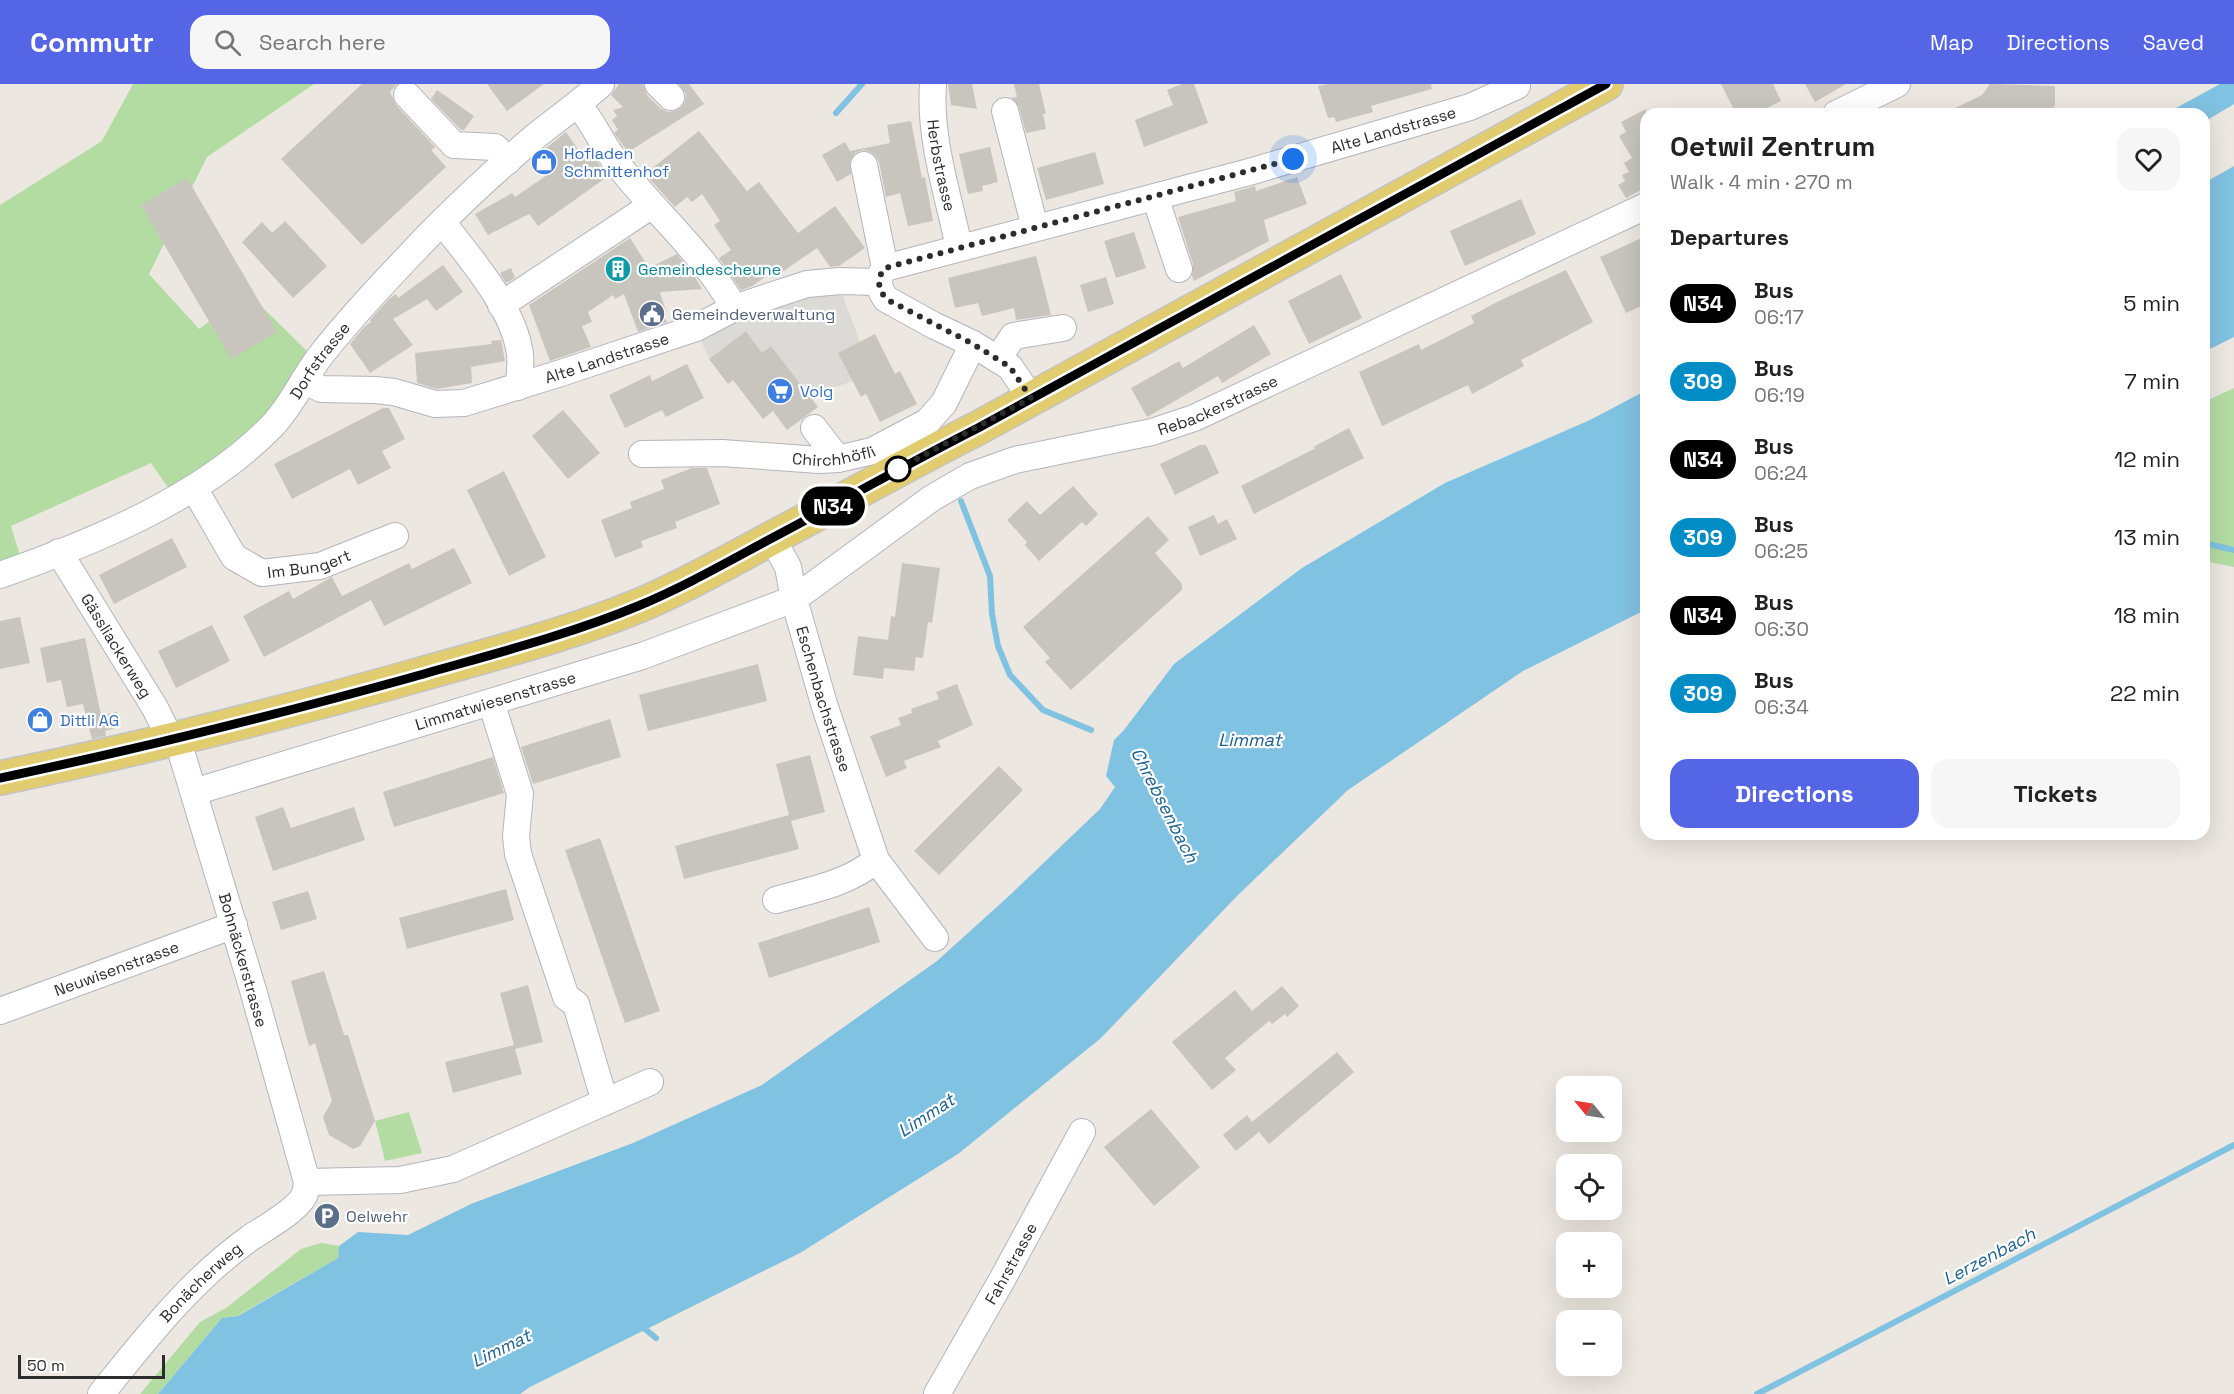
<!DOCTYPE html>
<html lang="en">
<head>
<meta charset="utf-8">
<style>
	:root { --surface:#fff; --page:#f6f6f6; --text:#222; --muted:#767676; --accent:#5466e5 }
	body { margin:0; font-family:"Space Grotesk",sans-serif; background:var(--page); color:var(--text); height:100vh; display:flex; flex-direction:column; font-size:22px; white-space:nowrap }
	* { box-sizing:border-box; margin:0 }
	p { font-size:20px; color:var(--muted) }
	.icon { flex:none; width:33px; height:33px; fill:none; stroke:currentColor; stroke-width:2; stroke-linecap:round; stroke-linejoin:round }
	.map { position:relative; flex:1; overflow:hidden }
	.drawer { position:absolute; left:1640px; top:24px; width:570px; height:732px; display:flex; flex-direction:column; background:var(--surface); border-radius:18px; box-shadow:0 6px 24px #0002 }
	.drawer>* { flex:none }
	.badge { padding:0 12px; border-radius:20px; font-size:21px; line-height:39px }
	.needle { width:39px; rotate:300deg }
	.controls { position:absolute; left:1556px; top:992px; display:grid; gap:12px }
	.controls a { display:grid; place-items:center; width:66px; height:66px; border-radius:12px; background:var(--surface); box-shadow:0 6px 24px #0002; font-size:30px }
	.scale { position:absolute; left:18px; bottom:15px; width:147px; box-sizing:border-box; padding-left:6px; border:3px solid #2c2c2c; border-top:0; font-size:16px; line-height:21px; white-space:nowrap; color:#2c2c2c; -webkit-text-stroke:4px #fff; paint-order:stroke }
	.you { position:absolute; width:30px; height:30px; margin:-15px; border:4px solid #fff; border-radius:50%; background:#1a73e8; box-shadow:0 0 0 9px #1a73e833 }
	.map>.badge { position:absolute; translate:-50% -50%; box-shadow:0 0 0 3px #fff }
	h2 { padding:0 30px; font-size:22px; line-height:54px }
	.round { display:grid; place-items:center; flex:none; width:63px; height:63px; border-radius:18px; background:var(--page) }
	.head { display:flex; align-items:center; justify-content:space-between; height:102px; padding:0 30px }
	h1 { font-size:28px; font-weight:600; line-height:45px }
	.primary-button { display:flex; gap:12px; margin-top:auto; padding:12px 30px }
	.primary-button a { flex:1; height:69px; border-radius:18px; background:var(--accent); color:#fff; font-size:24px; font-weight:600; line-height:69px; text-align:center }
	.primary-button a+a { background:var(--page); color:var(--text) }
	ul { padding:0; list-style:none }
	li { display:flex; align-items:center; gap:18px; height:78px; padding:0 30px }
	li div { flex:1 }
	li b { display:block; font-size:22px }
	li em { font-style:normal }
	li .badge { min-width:66px; font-weight:700; text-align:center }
	header { display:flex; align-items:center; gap:36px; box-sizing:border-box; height:84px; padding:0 30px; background:var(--accent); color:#fff }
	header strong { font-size:28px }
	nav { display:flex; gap:33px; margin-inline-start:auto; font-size:21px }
	.search { width:420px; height:54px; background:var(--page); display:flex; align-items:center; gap:15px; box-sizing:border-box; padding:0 21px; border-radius:18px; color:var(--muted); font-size:22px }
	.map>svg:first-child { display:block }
</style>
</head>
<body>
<header>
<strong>Commutr</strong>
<div class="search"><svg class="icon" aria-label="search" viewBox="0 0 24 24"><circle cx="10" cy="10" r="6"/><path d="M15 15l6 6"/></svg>Search here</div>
<nav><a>Map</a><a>Directions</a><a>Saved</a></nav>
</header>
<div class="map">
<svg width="2234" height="1310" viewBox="0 0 2234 1310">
	<rect width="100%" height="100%" fill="#ece7e0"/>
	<path fill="#b3dca3" d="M133,0H314L207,73L149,190L199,245L248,209L310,270L253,349L169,405L151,379L11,442L20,472L0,484V121L102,57Z
		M2234,304V483L2204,477V318Z
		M409,1028L422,1069L385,1077L375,1037Z
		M321,1159L339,1162L338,1174L237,1232L222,1234L158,1310H140L200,1238L226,1224L301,1165Z"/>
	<path fill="#dcdad6" d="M841,207L860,258L839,269L853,297L809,312L771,262L762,269L746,247L709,275L696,244L734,224Z"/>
	<path fill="#80c2e1" d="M2220,0H2234V20L2204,38V30H2165Z
		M2234,82V253L2204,268V99Z
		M1645,307V526L1523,587L1348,706L1238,811L1101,954L958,1070L800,1169L530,1303L520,1310H158L222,1234L238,1232L338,1174L339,1162L358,1148L408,1151L471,1120L633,1059L762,1001L937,877L1010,811L1100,725L1115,703L1106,692L1114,656L1124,646L1174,580L1302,484L1445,399L1590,336Z"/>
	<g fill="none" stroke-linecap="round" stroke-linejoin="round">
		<path stroke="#80c2e1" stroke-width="6" d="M836,29L862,0
			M961,417L990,492L992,530L998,562L1010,591L1043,626L1091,646
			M2204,459L2234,466
			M640,1241L656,1254
			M1757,1310L2234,1061"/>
	</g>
	<path fill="#c8c5be" d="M362,0H397L390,8L396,21L435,63L431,66L446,83L362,161L281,75Z
		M487,0H544L507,27Z
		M619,0H643L647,11L660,24L668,28L675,27L682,23L685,17L686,10L679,0H689L704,20L628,68L614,49L618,46L612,36L617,32L613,26L623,23L611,11Z
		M948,0H972L977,25L951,21Z
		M1014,0H1039L1046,30H1043L1046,45L1026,49L1019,23L1011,14L1017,13Z
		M1182,0H1194L1208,39L1144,63L1135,36L1173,21L1167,6Z
		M1328,0H1431L1432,5L1371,22L1373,28L1336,38L1334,33L1328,34L1318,2Z
		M1721,0H1773L1781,17L1755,30H1736Z
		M1805,0H1846L1815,18Z
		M1990,0L2055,2V22L2041,30H1943L1982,11Z
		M437,6L474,32L464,46H461L431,15Z
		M1646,25V107H1639L1626,114L1618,101L1625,97L1622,91L1629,88L1624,79L1632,74L1619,52L1626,48L1621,38Z
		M911,37L922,94L925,93L933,137L908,142L900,109L886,113L879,78L875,71L868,67L862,66L855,69L850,77L851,90L837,98L822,71L845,58L850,67L890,59L887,41Z
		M699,47L747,107L759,98L798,149L835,122L865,164L839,182L830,183L817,164L782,188L778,184L752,202L741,206L719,174L731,166L714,141L720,137L702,110L692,118L687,113L675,123L645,90Z
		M566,48L581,70L589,64L607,93L538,142L529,130L488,151L475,130L512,109L515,113L547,91L535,73Z
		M990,63L998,98L982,102L983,107L968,110L959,70Z
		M1095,68L1104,100L1046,116L1037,84Z
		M1297,93L1307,120L1264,136L1269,157L1194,197L1192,192L1193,180L1178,133L1236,117L1234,108L1255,102L1256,107Z
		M187,94L277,248L231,275L141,121Z
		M1521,115L1536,150L1465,182L1450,147Z
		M285,137L327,182L293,214L242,158L262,138L272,149Z
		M1134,148L1146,184L1116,194L1104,157Z
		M1646,152V220L1626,229L1600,173Z
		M630,154L649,184L677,170L695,193L702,205L660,208L666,227L662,229L667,238L638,248L624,210L615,215L613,211L588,228L592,238L582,242L591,263L550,277L529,221Z
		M1036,172L1051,231L1016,236L1014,224L982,232L978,219L955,224L948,194Z
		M443,181L463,208L436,227L427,215L393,235L413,261L370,289L350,260L364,243L371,238L370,236L390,214L396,210L398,214Z
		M511,184L515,194L506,199L500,189Z
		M1566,186L1593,238L1521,276L1524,282L1472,310L1468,301L1382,342L1359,288L1419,260L1421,266L1474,239L1471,232L1497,218Z
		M1341,190L1362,234L1309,260L1288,217Z
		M1106,193L1114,220L1088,228L1080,201Z
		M1254,241L1271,270L1222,299L1218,292L1147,333L1131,304L1179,277L1183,284Z
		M746,247L762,269L771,262L818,323L787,346L773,327L763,335L733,296L728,300L709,275Z
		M875,250L895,290L900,287L917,320L880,338L866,310L861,313L838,269Z
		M501,256L505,277L471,283L472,299L437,305L417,299L415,269L492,260L491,257Z
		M687,280L704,314L666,333L662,326L625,344L609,311L650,291L652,297Z
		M383,324H389L405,355L382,367L391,384L358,401L350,385L292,415L274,380Z
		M563,326L600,369L568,395L532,352Z
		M1349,344L1364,374L1254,430L1241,402L1316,364L1313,363Z
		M1200,361H1206L1219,389L1175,411L1160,380Z
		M692,384H707L720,420L675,438L677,444L641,457L643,463L615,474L601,436L632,424L630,418L664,405L661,396Z
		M504,387L546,473L509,492L467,406Z
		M1073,402L1098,430L1086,442L1082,438L1039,477L1025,461L1027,458L1007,436L1027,417L1040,431Z
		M1214,431L1218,440L1227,435L1237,455L1200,472L1188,443Z
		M1148,432L1169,456L1155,469L1182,500V506L1071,606L1045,578L1050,574L1023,543Z
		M172,454L187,483L114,520L99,491Z
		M454,464L472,499L384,542L371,516L264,573L243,532L289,507L293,515L332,493L342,512L409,479L412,485Z
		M902,479L940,484L932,539L928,538L923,574L916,573L914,587L884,584L883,595L853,591L858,552L888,556L891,532L895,533Z
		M20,533L30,579L0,585V537Z
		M212,541L230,577L176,604L158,567Z
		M85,554L101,631L117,628L120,643L105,647L106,652L92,655L83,620L67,623L61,596L47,599L40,564Z
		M758,580L767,617L648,647L639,611Z
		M957,600L973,641L938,657L941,663L904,677L907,684L886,693L870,652L901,641L898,634L912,629L911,625L939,615L936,608Z
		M610,635L621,673L533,700L521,663Z
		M810,671L825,728L791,737L799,765L684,795L675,762L789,731L776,680Z
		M493,673L504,709L394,743L383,708Z
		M999,682L1023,706L939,791L914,767Z
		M283,723L291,744L354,723L365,756L273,787L255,733Z
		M600,754L660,927L625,939L565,766Z
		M506,805L514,836L407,865L399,834Z
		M308,807L317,835L281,846L272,818Z
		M869,823L880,858L769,894L758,859Z
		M324,887L344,951H348L375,1037L360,1062L353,1065L329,1051L323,1033L332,1017L315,959L309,962L291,897Z
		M528,901L543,958L515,965L522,990L453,1009L445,978L514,961L500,909Z
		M1282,902L1299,922L1287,933L1285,930L1272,940L1269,937L1225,974L1236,986L1212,1006L1172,958L1235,906L1252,927Z
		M1337,968L1354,988L1269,1060L1259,1048L1236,1067L1223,1051L1247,1031L1252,1038Z
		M1151,1025L1200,1083L1154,1122L1104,1063Z"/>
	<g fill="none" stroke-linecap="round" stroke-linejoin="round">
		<defs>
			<g id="minor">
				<path d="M658,0L671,13"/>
				<path id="s1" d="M933,0C929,55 948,110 959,163"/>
				<path d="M407,11L454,61L495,63L508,77"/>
				<path d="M578,21C593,37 600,57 613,74C651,126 703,167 734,224"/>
				<path d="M1005,27L1035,144"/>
				<path d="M1836,30L1897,0"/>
				<path d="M864,81L885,184"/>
				<path d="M1155,113L1179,185"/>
				<path d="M442,138C470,174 514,224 520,270C521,281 520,292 518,303"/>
				<path d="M501,221L652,121"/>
				<path d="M998,275L1013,252L1063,244"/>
				<path id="s2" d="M304,296L321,305L375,306L394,308L435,320L464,319L561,289L696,244L734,224L807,200L840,197L878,198"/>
				<path id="s3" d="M1031,314L1010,283L973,260L933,241L886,215C878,204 876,195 885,184L1249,88L1470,23L1517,2"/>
				<path d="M814,344L838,375"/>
				<path id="s4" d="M642,370L722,369L819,376L838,375L872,367L927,338L944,319L973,260"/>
				<path id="s5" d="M194,404L234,473L262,489L320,482L395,452"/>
				<path id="s6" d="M772,454L788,483L794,515L824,620L876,776L935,854"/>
				<path id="s7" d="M59,468L155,624L171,656"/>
				<path id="s8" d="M0,491C94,458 202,414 272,342C292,321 304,293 321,271C354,229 391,191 427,153C462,117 499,83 537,51C558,34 580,19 601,0"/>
				<path d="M491,618L520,710L516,752L518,770L566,913L576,920L605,1018"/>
				<path id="s9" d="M194,708L642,572L794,515L932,414L970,392L1015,376L1152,348L1194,334L1646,122"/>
				<path d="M776,816C810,806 848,800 876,776"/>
				<path id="s10" d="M0,927L234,841"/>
				<path d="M307,1098L400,1096L453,1085L650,998"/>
				<path id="s11" d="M101,1310C146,1254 191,1196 250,1154C265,1144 296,1127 304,1112C306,1108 306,1103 307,1098L253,906L177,654"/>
				<path id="s12" d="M937,1310L1003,1194L1082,1048"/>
			</g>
			<path id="major" d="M0,694C141,665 280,630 418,591C492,570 567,551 638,522C686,502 729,477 774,453C842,417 909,379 978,344L1606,0"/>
		</defs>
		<use href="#minor" stroke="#b3b5be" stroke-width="28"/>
		<use href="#major" stroke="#c4c4c4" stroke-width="36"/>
		<use href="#minor" stroke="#fff" stroke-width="26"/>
		<use href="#major" stroke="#e1cd70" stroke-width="33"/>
	</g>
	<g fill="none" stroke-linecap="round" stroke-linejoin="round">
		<defs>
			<path id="line" d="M0,694C139,665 276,631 413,593C489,571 566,552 638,522C686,502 729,477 774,453C842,417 909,379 978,344L1606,0"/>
		</defs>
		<use href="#line" stroke="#fff" stroke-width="14"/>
		<use href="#line" stroke="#000" stroke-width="9"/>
		<path stroke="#2c2c2c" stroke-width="6" stroke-dasharray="0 10.8" d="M898,385L1031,314L1010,283L973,260L886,215C878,204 876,195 885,184L1293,75"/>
	</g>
	<defs>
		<symbol id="shop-disc" viewBox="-11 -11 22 22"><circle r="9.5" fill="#3f7fe0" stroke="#fff"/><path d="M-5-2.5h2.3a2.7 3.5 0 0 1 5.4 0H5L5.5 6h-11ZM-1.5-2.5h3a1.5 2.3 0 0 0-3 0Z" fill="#fff"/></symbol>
		<symbol id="building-disc" viewBox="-11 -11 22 22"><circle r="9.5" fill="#0f9aa8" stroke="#fff"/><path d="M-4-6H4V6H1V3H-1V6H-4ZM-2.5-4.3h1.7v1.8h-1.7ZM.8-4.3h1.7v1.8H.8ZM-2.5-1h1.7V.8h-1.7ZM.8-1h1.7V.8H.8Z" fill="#fff"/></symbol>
		<symbol id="civic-disc" viewBox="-11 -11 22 22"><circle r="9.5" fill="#5c6f8a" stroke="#fff"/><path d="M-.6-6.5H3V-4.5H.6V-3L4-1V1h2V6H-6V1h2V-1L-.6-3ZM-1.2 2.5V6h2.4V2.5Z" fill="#fff"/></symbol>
		<symbol id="supermarket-disc" viewBox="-11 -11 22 22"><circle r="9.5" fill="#3f7fe0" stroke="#fff"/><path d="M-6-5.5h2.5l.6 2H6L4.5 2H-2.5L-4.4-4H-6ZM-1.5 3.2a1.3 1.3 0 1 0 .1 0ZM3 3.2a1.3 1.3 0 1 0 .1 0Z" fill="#fff"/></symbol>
		<symbol id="parking-disc" viewBox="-11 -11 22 22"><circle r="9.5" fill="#5c6f8a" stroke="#fff"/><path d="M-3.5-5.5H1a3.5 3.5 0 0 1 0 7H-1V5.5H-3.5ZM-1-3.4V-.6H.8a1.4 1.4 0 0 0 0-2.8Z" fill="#fff"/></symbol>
	</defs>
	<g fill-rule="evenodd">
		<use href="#shop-disc" x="529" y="63" width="30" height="30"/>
		<use href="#building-disc" x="603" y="170" width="30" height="30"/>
		<use href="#civic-disc" x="637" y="215" width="30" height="30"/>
		<use href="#supermarket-disc" x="765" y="292" width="30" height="30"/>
		<use href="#shop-disc" x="25" y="621" width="30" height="30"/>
		<use href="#parking-disc" x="312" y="1117" width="30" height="30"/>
	</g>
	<circle fill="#fff" stroke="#000" stroke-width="3" cx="898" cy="385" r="12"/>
	<g text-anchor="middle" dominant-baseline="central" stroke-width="4.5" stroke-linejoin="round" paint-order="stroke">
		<g font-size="16" fill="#2c2c2c" stroke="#fff">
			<text stroke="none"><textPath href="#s3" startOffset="740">Alte Landstrasse</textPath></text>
			<text stroke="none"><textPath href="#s1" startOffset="82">Herbstrasse</textPath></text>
			<text stroke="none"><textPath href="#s2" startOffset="314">Alte Landstrasse</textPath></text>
			<text stroke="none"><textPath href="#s8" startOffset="394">Dorfstrasse</textPath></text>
			<text stroke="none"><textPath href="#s9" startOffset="1104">Rebackerstrasse</textPath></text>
			<text stroke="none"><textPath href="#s4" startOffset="192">Chirchhöfli</textPath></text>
			<text stroke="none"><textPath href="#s5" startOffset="160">Im Bungert</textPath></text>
			<text stroke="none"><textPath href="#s7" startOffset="110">Gässliackerweg</textPath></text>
			<text stroke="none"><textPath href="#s6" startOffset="170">Eschenbachstrasse</textPath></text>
			<text stroke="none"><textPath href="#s9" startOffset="315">Limmatwiesenstrasse</textPath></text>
			<text transform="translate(243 876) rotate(74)">Bohnäckerstrasse</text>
			<text stroke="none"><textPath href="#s10" startOffset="124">Neuwisenstrasse</textPath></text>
			<text stroke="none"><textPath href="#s12" startOffset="150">Fahrstrasse</textPath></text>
			<text stroke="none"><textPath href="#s11" startOffset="150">Bonächerweg</textPath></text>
		</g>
		<g font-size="16" fill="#366cbe" stroke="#fff" text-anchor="start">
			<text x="564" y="69">Hofladen<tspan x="564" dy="18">Schmittenhof</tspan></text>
			<text x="800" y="307">Volg</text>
			<text x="60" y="636">Dittli AG</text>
		</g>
		<g font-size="16" fill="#0d838f" stroke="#fff" text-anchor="start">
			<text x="638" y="185">Gemeindescheune</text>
		</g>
		<g font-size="16" fill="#4e5e75" stroke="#fff" text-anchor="start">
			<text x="672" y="230">Gemeindeverwaltung</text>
			<text x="346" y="1132">Oelwehr</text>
		</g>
		<g font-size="18" font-style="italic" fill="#1e618e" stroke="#fff">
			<text x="1250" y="655">Limmat</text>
			<text transform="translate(1165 721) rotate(63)">Chrebsenbach</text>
			<text transform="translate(926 1031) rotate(-33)">Limmat</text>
			<text transform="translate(1989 1172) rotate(-28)">Lerzenbach</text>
			<text transform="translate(501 1264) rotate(-26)">Limmat</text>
		</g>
	</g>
</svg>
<div class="controls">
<a><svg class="needle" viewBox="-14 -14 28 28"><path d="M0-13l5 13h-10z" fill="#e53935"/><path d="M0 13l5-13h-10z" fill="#767676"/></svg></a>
<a><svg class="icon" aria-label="locate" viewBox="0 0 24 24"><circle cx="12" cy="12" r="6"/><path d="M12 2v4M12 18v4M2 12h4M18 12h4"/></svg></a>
<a>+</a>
<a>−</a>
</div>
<div class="scale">50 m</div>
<div class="you" style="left:1293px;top:75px"></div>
<b class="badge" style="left:833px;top:422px;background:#000;color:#fff">N34</b>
<section class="drawer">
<div class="head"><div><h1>Oetwil Zentrum</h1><p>Walk · 4 min · 270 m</p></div><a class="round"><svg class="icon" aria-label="heart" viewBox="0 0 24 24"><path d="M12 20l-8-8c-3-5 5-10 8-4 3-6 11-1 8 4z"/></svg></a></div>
<h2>Departures</h2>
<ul>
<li><span class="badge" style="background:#000;color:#fff">N34</span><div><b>Bus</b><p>06:17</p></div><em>5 min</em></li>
<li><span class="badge" style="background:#008dc5;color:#fff">309</span><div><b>Bus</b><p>06:19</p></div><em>7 min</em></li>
<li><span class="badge" style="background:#000;color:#fff">N34</span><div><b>Bus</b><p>06:24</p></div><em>12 min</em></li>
<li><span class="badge" style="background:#008dc5;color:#fff">309</span><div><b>Bus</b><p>06:25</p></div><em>13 min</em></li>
<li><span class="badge" style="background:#000;color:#fff">N34</span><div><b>Bus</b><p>06:30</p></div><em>18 min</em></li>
<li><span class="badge" style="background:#008dc5;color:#fff">309</span><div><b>Bus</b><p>06:34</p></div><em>22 min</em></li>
</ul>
<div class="primary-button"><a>Directions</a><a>Tickets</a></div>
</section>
</div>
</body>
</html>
